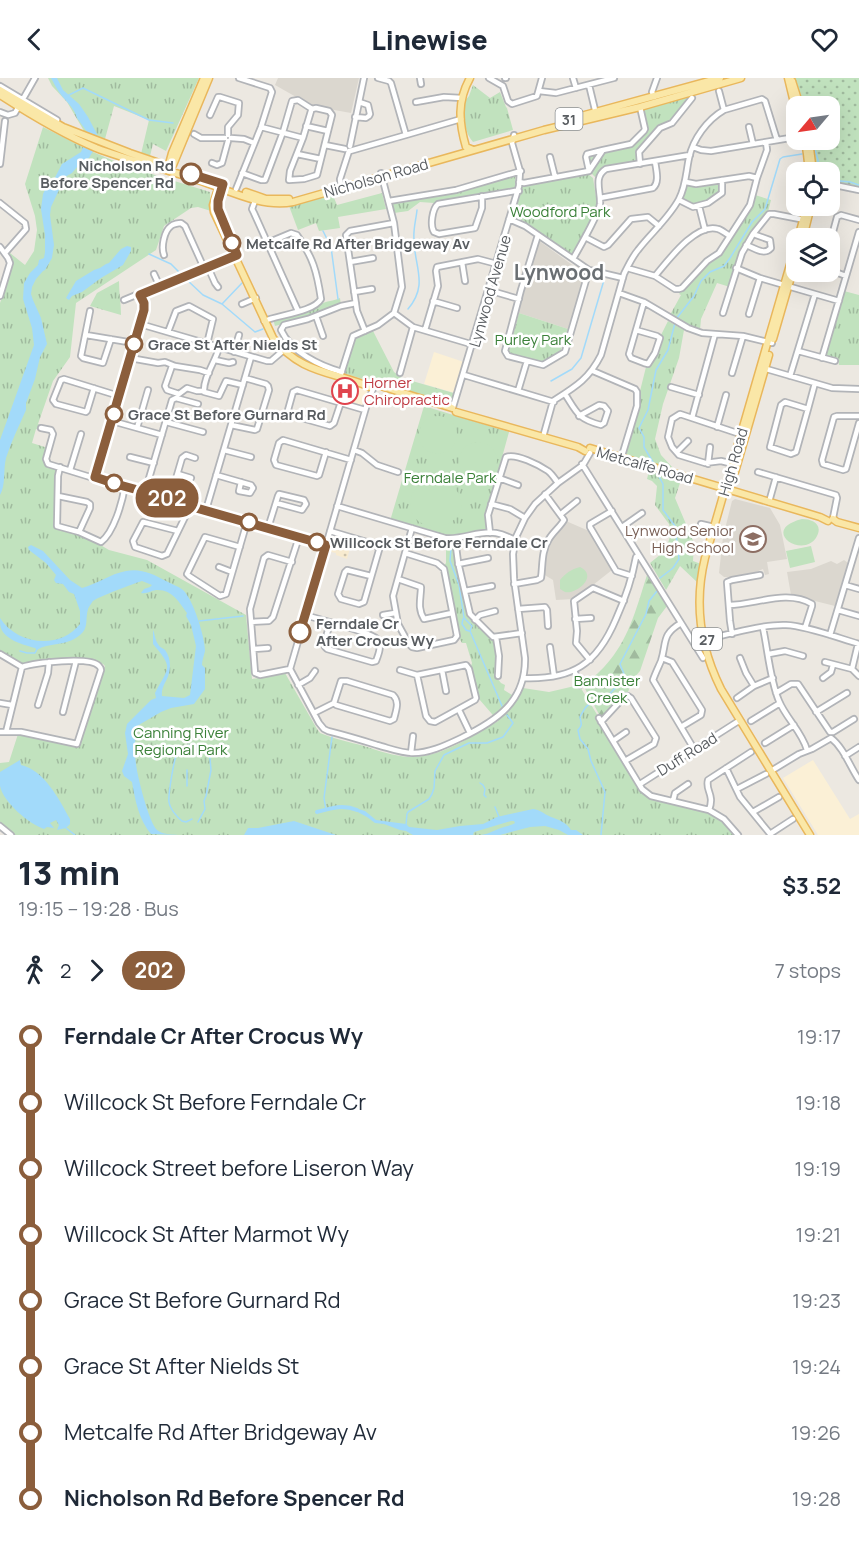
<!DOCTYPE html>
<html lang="en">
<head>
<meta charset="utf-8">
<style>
	:root { --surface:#fff; --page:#f6f6f7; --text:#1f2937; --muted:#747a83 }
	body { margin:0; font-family:Manrope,sans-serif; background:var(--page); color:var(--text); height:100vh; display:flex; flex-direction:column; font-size:22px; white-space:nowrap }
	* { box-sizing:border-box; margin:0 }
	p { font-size:20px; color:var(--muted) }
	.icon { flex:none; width:33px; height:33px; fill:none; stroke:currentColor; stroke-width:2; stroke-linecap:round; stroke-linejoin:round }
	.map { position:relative; height:757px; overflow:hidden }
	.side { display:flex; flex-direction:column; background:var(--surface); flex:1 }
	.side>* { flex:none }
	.badge { padding:0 12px; border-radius:20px; font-size:21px; line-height:39px }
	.needle { width:39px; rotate:241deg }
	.buttons { position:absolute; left:786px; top:18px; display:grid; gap:12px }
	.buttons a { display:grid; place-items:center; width:54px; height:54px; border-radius:12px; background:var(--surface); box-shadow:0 6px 24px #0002; font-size:30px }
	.map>.badge { position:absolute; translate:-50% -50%; box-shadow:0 0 0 3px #fff }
	.legs { display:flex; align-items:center; gap:9px; height:66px; padding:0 18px; font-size:20px }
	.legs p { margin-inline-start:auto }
	.headline { display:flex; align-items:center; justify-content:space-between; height:102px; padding:0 18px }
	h1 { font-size:33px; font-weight:800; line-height:45px }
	ul { padding:0 18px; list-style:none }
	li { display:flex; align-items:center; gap:21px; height:66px; font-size:22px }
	li i { display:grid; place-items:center; width:9px; height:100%; margin:0 8px; background:currentColor }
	li i::after { content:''; width:15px; height:15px; margin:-8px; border:4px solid; border-radius:50%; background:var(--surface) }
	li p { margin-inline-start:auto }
	li:first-child i { background:linear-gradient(#0000 50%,currentColor 0) }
	li:last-child i { background:linear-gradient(currentColor 50%,#0000 0) }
	header { display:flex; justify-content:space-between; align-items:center; height:78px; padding:0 18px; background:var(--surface); font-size:27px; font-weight:800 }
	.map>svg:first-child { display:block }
</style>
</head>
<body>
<header><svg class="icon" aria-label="back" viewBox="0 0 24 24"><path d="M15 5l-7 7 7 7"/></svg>Linewise<svg class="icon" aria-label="heart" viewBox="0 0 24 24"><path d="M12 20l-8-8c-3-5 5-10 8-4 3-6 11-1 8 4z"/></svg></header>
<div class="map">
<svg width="859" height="757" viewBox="0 0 859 757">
	<defs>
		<pattern id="grass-dots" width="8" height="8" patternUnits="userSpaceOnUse" patternTransform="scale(1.5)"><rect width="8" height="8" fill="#c1e2be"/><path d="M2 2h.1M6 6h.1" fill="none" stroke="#a0ba9e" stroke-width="1.8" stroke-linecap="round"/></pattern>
		<pattern id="forest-firs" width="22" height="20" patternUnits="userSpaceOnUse" patternTransform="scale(1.5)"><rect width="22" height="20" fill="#c1e2be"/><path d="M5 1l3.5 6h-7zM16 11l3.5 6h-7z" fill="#a0ba9e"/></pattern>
		<pattern id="sand-dots" width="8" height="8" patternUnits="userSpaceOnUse" patternTransform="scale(1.5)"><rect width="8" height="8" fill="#f8ebd0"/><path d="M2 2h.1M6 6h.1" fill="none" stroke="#ccc2ac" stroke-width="1.8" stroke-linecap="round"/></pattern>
		<pattern id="park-tufts" width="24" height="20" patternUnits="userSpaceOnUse" patternTransform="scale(1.5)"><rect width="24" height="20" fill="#c1e2be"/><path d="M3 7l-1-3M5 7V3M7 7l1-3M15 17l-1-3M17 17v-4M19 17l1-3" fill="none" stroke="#a0ba9e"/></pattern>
	</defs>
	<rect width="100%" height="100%" fill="#ece8e1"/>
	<path fill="#fbf0d6" d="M434,274L464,284L455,315L424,306Z
		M339,303L368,311L363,328L334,319Z
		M813,682L850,741L859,736V757H818L783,700Z"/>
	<path fill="#dbd7cf" d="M278,0H359L351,35L312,28L275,7Z
		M538,162L586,197L568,251L519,235L520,222Z
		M735,421L770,430L780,447L787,481L767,484L769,496L765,497L763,491L756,494L730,499H724L719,495L723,459L732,423Z
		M566,443L589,453L612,492L593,507L592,509L574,521L556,522L553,502L543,496V487L546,474L553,457Z
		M844,482L848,485L835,528L791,517L787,494L811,491L831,483L837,486Z"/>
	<path fill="url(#grass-dots)" d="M794,0H859V111L830,104V94H816L812,62H830V28H803Z"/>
	<path fill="url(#forest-firs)" d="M647,497L667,528L658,540L640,593L633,601L628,614L601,640L583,607C593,600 602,592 610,582C630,558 638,525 647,497Z"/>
	<path fill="url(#sand-dots)" d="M331,457L352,463L347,481L336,477V475L327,473Z"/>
	<path fill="url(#park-tufts)" d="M48,0H199L166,73L153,66L150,78L141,76L149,42L114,28L105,61L84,53L67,24L52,8Z
		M473,7L490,20L500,14L506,29L507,30L513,52L473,64C464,54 463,37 464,24L469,18Z
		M688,19V24L671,44L660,48L635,73L637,83L603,90L595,99L591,95L594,90L591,88L589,77L630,68L645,53L642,31Z
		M43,49L93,74L126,88L210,114L211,133L198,129L191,130L164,148L156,172L76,225L70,279L53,303L38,346L44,348L43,353L36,351L32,365L48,370L46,385L58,389L57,449L80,455L109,472L147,482L246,537L252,601L285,595L317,651L320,655C334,661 350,664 364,668C379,673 394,678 409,679C441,680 472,658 498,643L479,621L471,588L472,585L466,565H462L458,558L444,488L446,485V461H452L454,463L455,486L463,512L468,539L494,563L497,585V600L501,605L505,607L504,612L517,620L523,610L549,614L579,607L645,715L716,735L737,757H14L0,746V685L9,684L18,656L79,669L105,588L103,586C97,584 90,582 84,581C70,579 34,583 21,588L0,574V225L13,186L8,177L10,175L25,187L34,173L37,152L35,138L25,106Z
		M515,96L516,106L514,112L434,125L420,124L408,133L394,135L392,126L446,115Z
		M588,96L593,100L597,125L594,135L571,178L522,142L512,139L521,108Z
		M721,104V115L708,124L693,128L682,122L681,120L687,106Z
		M332,115L337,127L382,115L386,131L338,139L340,150L319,153L316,145L298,152L289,128Z
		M755,117L771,122L768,134L759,144L739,175L730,209L717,205L701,241L700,252L689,249L670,237L681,217L679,216L708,184L721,176L746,138Z
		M119,203C119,215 121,225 121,237L90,228L97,215Z
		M844,213L859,217V287H839L838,280L826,277Z
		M340,220L341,227L302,241L275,248L273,241C290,237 306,233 321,226C326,223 334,223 340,220Z
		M519,235L568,251L561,272L541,286L508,276Z
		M668,243L684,252L679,280L663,326L655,361L661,377L673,390L672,392L624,377L646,289C655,282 665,269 661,257Z
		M372,251L394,294L402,300L457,316L452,326L449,327L343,295L355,259Z
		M424,328L509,354L487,434L488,454L458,459H446L390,443Z
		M649,393L681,402L675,420L694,465L693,483L701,486L698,505L680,488L666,512L650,485L666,472L671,455L669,446L655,427L657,408L652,403L647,401Z"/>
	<path fill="#c1e2be" d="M419 357a19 19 0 1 1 38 0a19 19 0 1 1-38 0Z
		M459 383a19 19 0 1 1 38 0a19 19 0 1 1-38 0Z
		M434,404C470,404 469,444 440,448C423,450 407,440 411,422C411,418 413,413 417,410C421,406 428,405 434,404Z
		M802,441C812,441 823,446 817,458C804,483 758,452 802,441Z
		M811,468L815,484L790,490L786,473Z
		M580,489C599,498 576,517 565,514C563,513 562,512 560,511V502C565,496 571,491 580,489Z"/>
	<path fill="#a2dafa" d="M51,0H57L63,12L79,26L88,39L99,60L97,66L89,80L82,83L72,95L65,99L51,129L50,137L54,167L52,180L45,192L43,193L36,201L32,209L31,216L33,222L41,240L47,266L40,279L35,301L26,325V332C19,348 11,364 6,380C3,392 6,407 0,417V362L34,267L32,250L23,221L24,205L30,195L38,187L39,182L44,180L45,174V157L41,131L43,116L45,112L51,107L62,86L81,74L86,62L90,58L77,40C74,29 65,23 59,14C56,10 54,5 51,0Z
		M127,168L131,169V173L123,187L101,200L82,214L72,218L69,222L66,220L76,203L94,192L100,190L106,186L109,185L121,171Z
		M31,467L43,473L70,502L82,510C97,506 110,496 126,493C141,490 153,496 166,503C171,506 178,508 183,512C193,521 205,559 205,573C204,578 202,582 202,587L205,590V611L194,626L171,630L161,634L137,648C135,661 134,673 136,686C137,697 149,745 157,752C163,757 171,756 179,757L151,756C139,742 135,722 132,704L124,698L122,693L128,676L125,655L127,646L151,622L156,620L155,615C169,588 174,591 153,566V552C155,556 155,562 158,566C159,569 163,570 165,572C170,578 171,588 169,595C167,604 161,608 162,618L184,620L190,617L196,568L191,547L186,538L187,535C179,524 172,511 156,512C150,513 147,516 141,515L144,511L150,509L152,507L142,503C135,505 98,519 93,523C92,524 89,529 88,531C85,541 89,550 80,557C66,569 48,564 37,572L35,570C24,567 5,562 1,550C0,548 0,542 0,540C17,567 60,572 80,546V533L74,516L69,514L63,506L56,505L54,502L56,497L46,485L29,472L28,469Z
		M20,682L21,687C44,692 59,721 70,741V746L66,750L57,752L59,747L56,742L50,745L54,750L47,749L44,751C29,746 3,724 0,708C0,704 0,698 0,694Z
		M355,730L365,733L376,742L406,746L409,749L437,752L460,748L483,746L497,739L533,731C541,732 544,736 551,739C559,742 566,744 571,752H576L583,757H568L559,752L545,748L530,749L500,757H481C488,756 493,753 501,750C506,748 510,748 515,745L514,743H511L474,754L473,757H413L406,753L400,752L384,746L375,745L367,739L354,732Z
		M294,743L336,757H244L248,750H258Z"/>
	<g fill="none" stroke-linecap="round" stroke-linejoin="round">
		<path stroke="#a2dafa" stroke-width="1.5" d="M69,17L83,10L149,42L173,45
			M802,22L803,28
			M812,62L818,82V94
			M830,102L850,104L859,107
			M323,153L331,169L338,221
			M149,176L171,186L181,196
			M186,201L203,217L222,226L255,254L263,251
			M222,226L242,205
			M408,231C429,206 414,189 414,161C413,152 416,142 417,132
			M676,241L694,218L701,203L710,194L724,188L730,180L752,144L765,131L780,81L783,79L802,76
			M551,303L572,291L581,280L604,202
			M654,386L644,369V359L639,350L648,332L656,292L668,272L675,245
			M657,395L663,406V432L675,448L679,481L673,490L660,500
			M451,470L450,483L459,507L464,540L472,548L470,553L502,628
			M463,541L462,546L466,552L469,553
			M199,543L243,538
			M20,573L27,575H35L37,571
			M187,692V708
			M480,705L483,707L485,711L484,717L486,719
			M495,729L499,739
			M326,732L324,720L332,659
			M192,741L186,744L182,743C177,739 170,731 169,724C168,718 174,678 178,674C189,662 197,670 209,670L211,692L206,718L204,723L205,731L198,744
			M406,747L407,736L408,734L429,721L432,716L434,710L435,693L444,677L469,665H487L503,659L513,645L507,637
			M66,750L75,757
			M601,757L605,714L591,683L588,671L580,661L578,652C583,647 581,645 580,639C586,628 587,624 600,626L619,606L624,596L620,586L646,536L649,523L657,513"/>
		<path stroke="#a2dafa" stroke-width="4" d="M317,734C331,730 343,726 357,732"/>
		<defs>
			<path id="minor" d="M420,0L421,6
				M489,0L503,8L508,23L512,26L537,18L542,0
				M505,0H506
				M573,0L576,10
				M589,7L596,36
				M0,8L57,42
				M539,13L556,15L614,0
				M654,19L652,14L657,0
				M416,24L444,19L462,20
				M316,30L329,33L332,37L317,97L304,101L289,102L290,93L303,60L311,33L312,31Z
				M724,32L762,21L765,23L777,62
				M0,34L8,37L15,35L35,0
				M210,37L218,19H220L239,25L238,37L228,49V57
				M355,39L366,40L369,38L370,36L368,27L359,24
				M306,48L328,53
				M261,49L303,60
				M749,49L753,66
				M194,56L201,60H225
				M406,57L461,41
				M231,60L244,61L254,65
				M325,67L345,71
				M350,68L364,0
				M693,69L701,72L711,73L796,59
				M350,73L406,57L391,5L389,3L378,0
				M297,76L321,81
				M550,79L555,99
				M212,85L217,87L222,85L228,63
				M0,86L5,43
				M640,86L639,74L660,50L672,45L692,20
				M589,93L586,79L587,76L603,72
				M242,95L261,102H265L283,54L292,23L298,22L312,31
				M519,104L524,105L589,93L603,72L631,66L644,53L645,51L640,29
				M686,104L696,106L749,98L757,100
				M830,106L859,112
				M341,110L340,101L349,73
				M236,111L261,49L272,14L270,10L239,0
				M796,113H793L790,109C791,94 795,93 809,90
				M482,118V130L475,150L439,156L434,154C430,148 432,131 438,126L515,113H519
				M256,120L252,131L254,135L298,233
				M600,120L653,110C660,104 656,92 655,83
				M679,122L693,129L708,125L722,115V102
				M389,123L456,112L521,93
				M0,125L25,145L26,151L5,175
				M699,128L705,152
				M509,141L525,148L589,192L623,200
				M538,157L521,212L505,273L508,278L543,287L565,274L589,192
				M585,159L604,169L608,167L631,141L648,139L659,148
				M830,165L837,139L841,137L859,142
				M746,167C755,170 764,178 771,170L770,162L753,156
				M0,169L8,180L10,185L0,218
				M164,177C161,169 164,153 171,148C173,146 179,145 181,145L185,148L204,190
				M573,181C579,170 599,136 600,126C601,113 593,99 606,91L690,77
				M350,184L373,180
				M462,184L465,203
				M207,187L215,205L218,209
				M627,190L655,198L675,211H679L682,210L707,183L719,175L750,127L757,100L767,72L766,64
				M736,190L760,200L839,223
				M830,192L846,198
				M154,196L160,209
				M655,198C667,184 696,144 718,151C722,152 726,156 730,158
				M488,212L519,221
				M354,214L372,211
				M619,215L644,224L688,250L702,255L743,258L772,265
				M124,222L235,176
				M433,223L457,230
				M242,226L256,220
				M90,233L81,278L83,280L103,285L111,261
				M394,235L413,249L474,267
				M723,235L742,175L753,156L769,136H774L805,142
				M749,236L760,200
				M316,238L323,258
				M264,243C278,237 314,234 321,221C317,194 313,179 297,157L291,155L267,165
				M140,246L267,283H271L285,271
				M425,252L438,208L436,193L437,189L478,181L497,186
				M636,252L657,258L660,260L655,275L648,286L644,285L631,280L629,276L644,224
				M365,253L357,233L346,157L350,153L394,145
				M168,254L176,233L189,228L213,241L207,266
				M86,257L134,265
				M219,270C215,284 203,300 204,314L219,318L226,303L243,307
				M798,273L835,283
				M234,274L239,257
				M130,280L158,285L165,284L175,288L200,292L209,295
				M822,280L859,154
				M215,282L229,285L233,284
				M172,288L165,308L167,312L179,316L187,310L197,313H204
				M763,290L832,310L859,311
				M593,293L635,311L637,314V328L621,381
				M342,294C320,288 291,274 281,252L284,247L308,241L341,228L356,225
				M400,295L413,249
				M732,295L743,258
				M464,297L554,324
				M790,298L815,216
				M340,299L353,258L378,247L394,235L402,209L394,145L381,95
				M671,309L699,317
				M94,310L87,333L86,334L56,326L53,322L61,302L64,301L119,318
				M373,311L367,326L290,591L319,645L324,651L328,653C344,657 361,662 377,667C389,670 400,675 413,675C430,675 446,667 461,660C496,643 526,624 525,580L514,501L513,476L516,459L525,440L535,426L558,405L583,387L590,375
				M518,313L527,283
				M565,316C577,335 578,341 601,347L604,345L608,333L604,328L599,327L579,338
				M341,324L334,345L330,348L291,337L288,332L293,314L297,312L365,332
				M453,329L519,108L520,93L512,65L514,57
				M808,331L796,374L791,376L770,369L781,327L785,324L808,331L815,305
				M859,338H837L834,339L822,382L823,386L843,392L846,391L859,345
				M692,340L715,256
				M112,343L162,357
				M166,344L203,354
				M231,347L255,352L257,351L269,312L268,308L266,306L245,300
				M717,349L726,317
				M41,350L51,352L53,356L46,381L48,386L116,407L124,408
				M137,350L148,312
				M543,359L553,323C575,309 589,301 601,277L624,196C628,188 632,179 638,172C651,155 669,140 679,121C686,108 686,94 689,80C693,61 707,42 724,32L719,13
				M224,372L251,379
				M354,372L362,375L377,387L398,394
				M326,374L319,397L317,398L276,387L274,382L279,365L283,362L351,382
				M677,374L688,363
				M130,379L154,385
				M582,386L703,580
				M708,386L710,369
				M733,386L721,383L705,385L679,377L672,369L668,359L672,341L680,336L743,357
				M60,389L58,398L57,448L79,454L101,464C114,454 122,425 125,408
				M70,392L81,356
				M758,394L836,417L837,420L833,440
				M178,396L191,400
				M216,397L251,407L253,410L250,415L239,413L241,404
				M95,399L144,232V226L139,215
				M499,400L518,407
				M123,407L161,420L217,435
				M145,414L172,322L176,320L198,326
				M58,418L87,424L90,426V430L79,454
				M170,421L182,380L186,377L195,380
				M769,424L776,399
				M491,426L510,431L525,440
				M337,428L445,460C463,462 479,452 496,455C502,456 509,459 515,462
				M206,432L251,279
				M612,433L590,446V449L616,493L632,498
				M216,434L234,440
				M561,436L577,423
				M233,440H239L257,448L326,467
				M701,446L714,449
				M622,449L642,435
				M268,450L278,418L279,416L304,422L306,426L302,432L276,425
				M178,453L143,444L133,463L135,469L162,478L167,476L185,439L188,427
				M330,453L377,467L379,472L364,524L359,526L341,521L338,516L345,494L347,492L371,498
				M490,455L488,437L506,379C516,375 539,387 548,393C552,396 555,401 558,405
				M455,461L458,484L470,536L493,559L522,555
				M240,469L205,459L187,496L189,498L220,518L226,516C233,492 240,468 247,444
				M405,475L437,485L444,491L457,558L454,562L417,570L412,569L409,566L398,546L393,518L412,450
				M458,486L488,480
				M219,489L232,494
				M398,501L421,509C421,520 417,530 424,541L452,535
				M514,506L537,502L541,500C543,487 541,474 549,461C553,454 560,449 564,442L545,416
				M845,507L859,511
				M465,513L492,508
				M729,527C755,527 787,511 812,526V528L805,550
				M518,531L545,529L547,532L548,548
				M838,532L859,538
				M305,537C317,541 371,554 377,561C382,568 379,575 376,583L372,584L327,571L325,569L324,566L330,545
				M383,537L395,535
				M575,541L591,540
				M475,542L480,537L495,533
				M251,544L269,543L273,539L299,459
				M681,545C661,557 667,564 661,583C658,590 655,596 653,602L694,671
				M763,550C768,573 770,602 779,623C786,640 802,654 807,672
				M732,556L730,543L727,504L732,502L760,497
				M830,557L859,460
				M496,559L499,578L498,598
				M703,562C727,557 762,546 786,547C808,548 838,560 859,566
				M550,569L554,598
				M253,571L268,570
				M0,576L22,589
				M769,576L785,573L803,578
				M662,580L672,584L702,632L701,637L681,649
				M740,580L746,595L754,608
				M590,582L576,565L577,553L574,523L593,510L624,523
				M825,584L852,591L859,598
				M290,591L260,597L255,595L250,531L264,480L268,477L292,484
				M852,591L858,566
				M400,592L417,597L466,587L469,591L476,620L475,622L435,644L430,643L426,638L417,597
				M442,592L446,613
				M574,592L580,607
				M523,600C573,602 597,586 616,541C625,521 632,501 636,479L639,478
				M823,600L831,594L833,587
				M298,607L310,600L315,593
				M776,615L791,606H798L830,654H833L854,641
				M737,620L754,608L773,600
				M0,625L12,627
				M38,627L48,595L49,584
				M459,632L470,655
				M63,634L76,583
				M816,634L847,615
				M314,635L334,625L341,603H347L393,617C400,624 396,632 394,641L390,643L336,627L334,625
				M599,640L642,711L651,718L709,732L724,741L738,757
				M751,643L780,625
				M601,644L624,619L628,618L631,620L656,660L654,666L625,683
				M0,654H21L77,666L101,592C101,591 100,589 99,588C90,578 34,585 22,589
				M6,654L22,589
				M613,663L626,654
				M765,665L794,647
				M411,675L413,658
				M845,678L859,669
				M726,690L740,719L771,757
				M771,693L799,676L812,671L831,660C844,670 850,689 859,702
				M640,706L737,644H741
				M737,711L766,696
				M673,723L675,715L688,706
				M709,732C715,716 705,713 708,702L751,674
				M753,734L779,719
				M0,748L11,757
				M770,756L793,741"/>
			<path id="major" d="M470,0C457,23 459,45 466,69L473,72
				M788,0L796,33
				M792,3L800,28
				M0,12L63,49L130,75L165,87
				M0,17C31,37 62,56 96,70C130,83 166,91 201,103C230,113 262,130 293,124L544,52L640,29L741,0
				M570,41L720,0
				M805,62L807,76L809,94
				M809,62L813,94
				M170,90L169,86L172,75L204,0
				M165,91L173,87L209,0
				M219,107L213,127L214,134L273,260C301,296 332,293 370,309
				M246,114L266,121H289
				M798,160L807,128
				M803,160L811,128
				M796,166L705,480C694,525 700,569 721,611L810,757
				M773,261L796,182
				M374,306L452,330
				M456,334L578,369L585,373
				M590,370L820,439L828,443
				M735,394L769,277
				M833,441L837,444L859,450"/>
		</defs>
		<use href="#minor" stroke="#b2b4b8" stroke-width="8"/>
		<use href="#major" stroke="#e9b75c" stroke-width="9"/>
		<use href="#minor" stroke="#fff" stroke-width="4.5"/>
		<use href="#major" stroke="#fae7a7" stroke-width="6"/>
	</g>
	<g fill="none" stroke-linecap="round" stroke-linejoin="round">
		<defs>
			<path id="line-1" d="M191,96L223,106L218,123V131L237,177L140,217L144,225V232L95,399L116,406L167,420L179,425L326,467L300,554"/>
		</defs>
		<use href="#line-1" stroke="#fff" stroke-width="14"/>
		<use href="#line-1" stroke="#8b5e3c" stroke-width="9"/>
	</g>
	<defs>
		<symbol id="hospital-ring" viewBox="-11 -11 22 22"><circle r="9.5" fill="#fff" stroke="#e0444e" stroke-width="1.5"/><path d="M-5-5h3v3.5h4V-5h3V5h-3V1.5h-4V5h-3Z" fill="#e0444e"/></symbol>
		<symbol id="school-ring" viewBox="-11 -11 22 22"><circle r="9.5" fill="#fff" stroke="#8d6e63" stroke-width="1.5"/><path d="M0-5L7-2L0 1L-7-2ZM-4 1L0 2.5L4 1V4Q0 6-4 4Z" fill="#8d6e63"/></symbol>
	</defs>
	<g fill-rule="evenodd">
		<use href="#hospital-ring" x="330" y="298" width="30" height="30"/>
		<use href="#school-ring" x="738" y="446" width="30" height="30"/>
	</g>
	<g fill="#fff" stroke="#8b5e3c" stroke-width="3">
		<circle cx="191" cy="96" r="10"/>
		<circle cx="232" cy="165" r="8"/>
		<circle cx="134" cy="266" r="8"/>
		<circle cx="114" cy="336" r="8"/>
		<circle cx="114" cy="405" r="8"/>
		<circle cx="249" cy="444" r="8"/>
		<circle cx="317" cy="464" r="8"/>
		<circle cx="300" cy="554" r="10"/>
	</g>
	<g text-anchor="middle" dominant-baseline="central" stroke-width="5" stroke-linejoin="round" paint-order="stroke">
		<g fill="#fff" stroke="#8b8e90" stroke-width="1.5">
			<rect x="555.5" y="30" width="27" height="22" rx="4.5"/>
			<rect x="692" y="550" width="30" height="22" rx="4.5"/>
		</g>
		<g font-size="14" font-weight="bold" fill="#595d61">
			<text x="569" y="41">31</text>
			<text x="707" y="561">27</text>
		</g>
		<g font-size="15" font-weight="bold" fill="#595d61" stroke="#fff" text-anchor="start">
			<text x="174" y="87" text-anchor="end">Nicholson Rd<tspan x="174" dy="17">Before Spencer Rd</tspan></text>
			<text x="246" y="165">Metcalfe Rd After Bridgeway Av</text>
			<text x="148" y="266">Grace St After Nields St</text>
			<text x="128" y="336">Grace St Before Gurnard Rd</text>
			<text x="330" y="464">Willcock St Before Ferndale Cr</text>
			<text x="316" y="545">Ferndale Cr<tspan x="316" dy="17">After Crocus Wy</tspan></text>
		</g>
		<g font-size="15" fill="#595d61" stroke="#fff">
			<text transform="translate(376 100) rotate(-16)">Nicholson Road</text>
			<text transform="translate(490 213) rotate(-74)">Lynwood Avenue</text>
			<text transform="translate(733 384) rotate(-74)">High Road</text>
			<text transform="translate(645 387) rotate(16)">Metcalfe Road</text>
			<text transform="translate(687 676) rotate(-32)">Duff Road</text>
		</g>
		<g font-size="15" fill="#3b8139" stroke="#fff">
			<text x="560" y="133">Woodford Park</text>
			<text x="533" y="261">Purley Park</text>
			<text x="450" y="399">Ferndale Park</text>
			<text x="607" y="602">Bannister<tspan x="607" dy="17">Creek</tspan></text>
			<text x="181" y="654">Canning River<tspan x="181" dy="17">Regional Park</tspan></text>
		</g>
		<g font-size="15" fill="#be3a42" stroke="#fff" text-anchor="start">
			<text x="364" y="304">Horner<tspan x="364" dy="17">Chiropractic</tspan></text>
		</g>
		<g font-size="15" fill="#785e54" stroke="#fff" text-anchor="end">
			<text x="734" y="452">Lynwood Senior<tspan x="734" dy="17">High School</tspan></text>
		</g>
		<g font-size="21" font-weight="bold" fill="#6a6f73" stroke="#fff">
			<text x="559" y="194">Lynwood</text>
		</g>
	</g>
</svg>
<div class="buttons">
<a><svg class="needle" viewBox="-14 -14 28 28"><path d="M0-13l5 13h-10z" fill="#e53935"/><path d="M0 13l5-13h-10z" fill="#747a83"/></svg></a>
<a><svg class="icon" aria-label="locate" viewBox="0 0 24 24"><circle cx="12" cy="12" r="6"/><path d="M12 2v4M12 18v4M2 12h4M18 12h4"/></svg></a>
<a><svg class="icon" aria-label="layers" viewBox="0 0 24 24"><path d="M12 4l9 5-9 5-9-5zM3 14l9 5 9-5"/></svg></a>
</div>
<b class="badge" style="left:167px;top:420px;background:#8b5e3c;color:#fff">202</b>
</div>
<section class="side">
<div class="headline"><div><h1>13 min</h1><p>19:15 – 19:28 · Bus</p></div><b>$3.52</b></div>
<div class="legs"><svg class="icon" aria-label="walk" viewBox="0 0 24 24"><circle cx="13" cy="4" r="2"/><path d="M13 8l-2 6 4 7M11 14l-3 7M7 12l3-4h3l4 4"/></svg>2<svg class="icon" aria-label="forward" viewBox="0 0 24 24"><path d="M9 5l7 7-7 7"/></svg><b class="badge" style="background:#8b5e3c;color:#fff">202</b><p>7 stops</p></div>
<ul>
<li><i style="color:#8b5e3c"></i><b>Ferndale Cr After Crocus Wy</b><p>19:17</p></li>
<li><i style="color:#8b5e3c"></i><span>Willcock St Before Ferndale Cr</span><p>19:18</p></li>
<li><i style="color:#8b5e3c"></i><span>Willcock Street before Liseron Way</span><p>19:19</p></li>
<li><i style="color:#8b5e3c"></i><span>Willcock St After Marmot Wy</span><p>19:21</p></li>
<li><i style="color:#8b5e3c"></i><span>Grace St Before Gurnard Rd</span><p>19:23</p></li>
<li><i style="color:#8b5e3c"></i><span>Grace St After Nields St</span><p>19:24</p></li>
<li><i style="color:#8b5e3c"></i><span>Metcalfe Rd After Bridgeway Av</span><p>19:26</p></li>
<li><i style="color:#8b5e3c"></i><b>Nicholson Rd Before Spencer Rd</b><p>19:28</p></li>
</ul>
</section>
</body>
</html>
